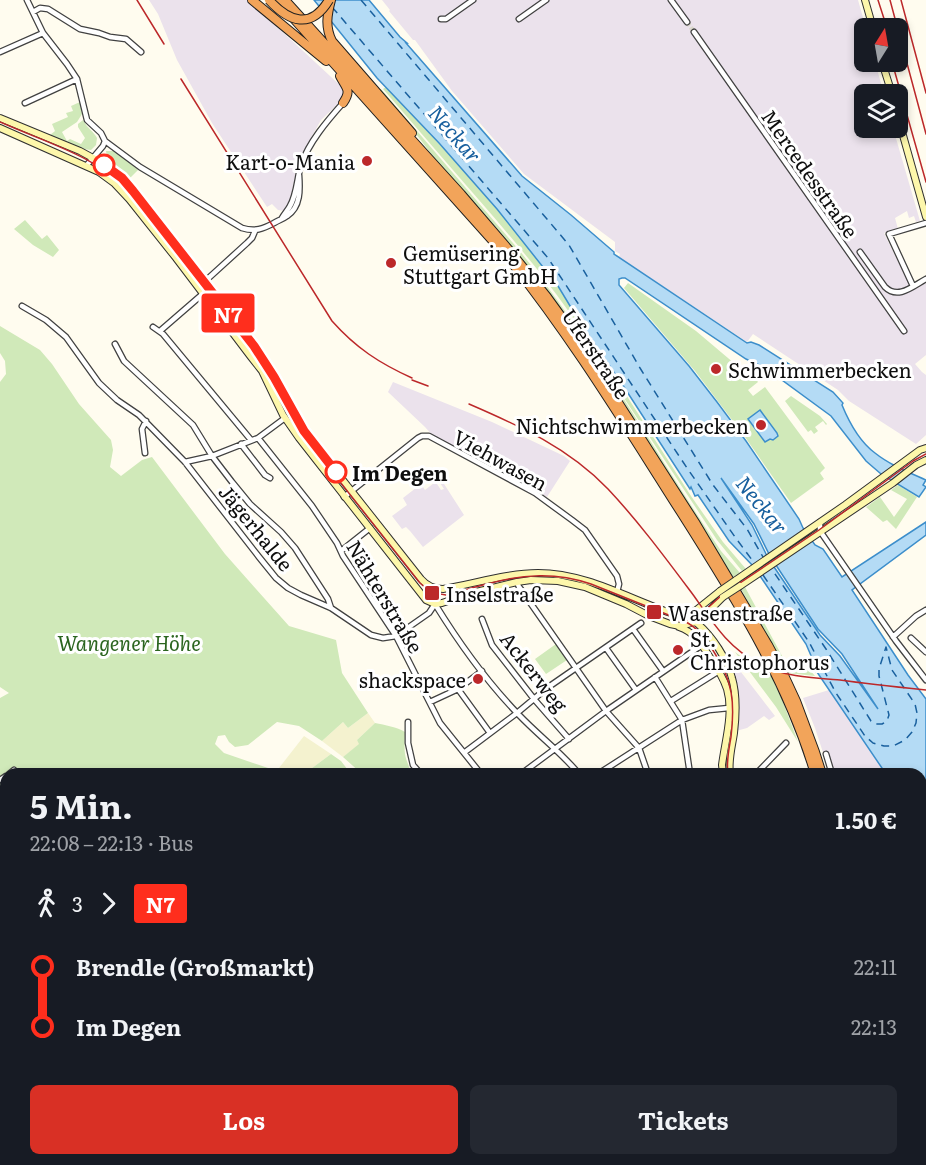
<!DOCTYPE html>
<html lang="de">
<head>
<meta charset="utf-8">
<style>
	:root { --surface:#171b24; --page:#242831; --text:#f1f3f6; --muted:#9ea1a6; --accent:#d93025 }
	body { margin:0; font-family:Literata,serif; background:var(--page); color:var(--text); height:100vh; display:flex; flex-direction:column; font-size:22px; white-space:nowrap }
	* { box-sizing:border-box; margin:0 }
	p { font-size:20px; color:var(--muted) }
	.icon { flex:none; width:33px; height:33px; fill:none; stroke:currentColor; stroke-width:2; stroke-linecap:round; stroke-linejoin:round }
	.map { position:relative; flex:1; overflow:hidden }
	.side { position:absolute; left:0px; top:768px; width:927px; height:398px; display:flex; flex-direction:column; background:var(--surface); border-radius:18px 18px 0 0; box-shadow:0 3px 9px #0003 }
	.side>* { flex:none }
	.badge { padding:0 12px; border-radius:4px; font-size:21px; line-height:39px }
	.needle { width:39px; rotate:11deg }
	.tools { position:absolute; left:854px; top:18px; display:grid; gap:12px }
	.tools a { display:grid; place-items:center; width:54px; height:54px; border-radius:9px; background:var(--surface); box-shadow:0 3px 9px #0003; font-size:30px }
	.map>.badge { position:absolute; translate:-50% -50%; box-shadow:0 0 0 3px #fff }
	.legs { display:flex; align-items:center; gap:9px; height:66px; padding:0 30px; font-size:20px }
	.legs p { margin-inline-start:auto }
	.headline { display:flex; align-items:center; justify-content:space-between; height:102px; padding:0 30px }
	h1 { font-size:33px; font-weight:700; line-height:45px }
	.cta { display:flex; gap:12px; margin-top:auto; padding:12px 30px }
	.cta a { flex:1; height:69px; border-radius:9px; background:var(--accent); color:#fff; font-size:24px; font-weight:700; line-height:69px; text-align:center }
	.cta a+a { background:var(--page); color:var(--text) }
	ul { padding:0 30px; list-style:none }
	li { display:flex; align-items:center; gap:21px; height:60px; font-size:22px }
	li i { display:grid; place-items:center; width:9px; height:100%; margin:0 8px; background:currentColor }
	li i::after { content:''; width:15px; height:15px; margin:-8px; border:4px solid; border-radius:50%; background:var(--surface) }
	li p { margin-inline-start:auto }
	li:first-child i { background:linear-gradient(#0000 50%,currentColor 0) }
	li:last-child i { background:linear-gradient(currentColor 50%,#0000 0) }
	.map>svg:first-child { display:block }
</style>
</head>
<body>
<div class="map">
<svg width="926" height="1165" viewBox="0 0 926 1165">
	<rect width="100%" height="100%" fill="#fffcef"/>
	<path fill="#ebe2ec" d="M149,0H248L343,88L345,94L341,101L321,120L301,156L296,171L290,202L285,211L278,210L272,204L267,207L212,123L177,60L158,14Z
		M382,0H858L866,28H864V62H875L884,94H864V128H893L920,221L916,222L914,216L909,218L907,211L895,218L898,229L884,233L912,290L926,283V355L915,364L922,372L926,375V435L916,444L849,401L838,390L753,334L747,342L619,257L620,254L615,251V242L524,174L452,91L415,40H413L389,11L390,10Z
		M393,382L492,422L564,456L570,461L547,497L434,437L425,427L388,392Z
		M437,473L464,515L423,547L410,531L406,527L402,529L392,516L407,505L403,498L421,484L425,490L434,483L437,484L441,490L444,489L435,475Z
		M726,654H727L775,716L769,720L764,716L747,728L736,731L731,670Z
		M829,690L886,774H830L815,728L803,698Z
		M921,837L926,853V1070L921,1045Z
		M785,1160H908L910,1165H786Z"/>
	<path fill="#f4f2cf" d="M368,713L375,723L357,740L360,744L343,757L322,741L343,722L348,728Z
		M304,736L331,754L304,774H282L279,768Z"/>
	<path fill="#d0e9b9" d="M386,87L455,161L518,234L560,288L587,332V334L691,496L723,542L746,569L742,571L717,540L605,369C562,292 503,228 446,162C425,138 404,113 383,89Z
		M381,89L519,250C595,344 654,451 721,551L740,573L733,577L610,380L569,320L500,232L435,159L410,126L378,91Z
		M80,102L82,114L77,122L62,132L67,141L70,139L81,144L85,138L78,127V124L83,120C88,129 93,131 97,138L96,145L91,150L83,149L50,135L55,131L52,124L68,117L66,113L73,111L71,106Z
		M106,151H115L138,170L128,180L115,166L108,162Z
		M25,220L42,239L47,235L59,250L53,257L33,245L14,229Z
		M628,283L696,331L741,369H757L751,373L758,382L748,390L753,396L765,387L825,468L820,473L824,479L791,503L745,437L695,371L624,288Z
		M0,326L40,350L52,364L79,404L111,440L113,450L110,467L121,476L142,460L152,457L225,554L289,626L336,640L342,673L368,713L348,728L343,722L322,741L299,726L277,722L248,745L235,747L229,742L225,735L218,736L215,744L224,753L271,769L275,774H6V1158L0,1145V1062L5,1046L0,1044V698L9,693L0,687V382L6,374L5,361L0,353Z
		M791,396L820,416L827,424L826,425L823,421L815,427L818,431L814,434L811,430L808,432L785,401Z
		M898,485L917,497L896,529L887,520L883,522L866,507L880,497L894,517L907,499L891,490Z
		M745,587L788,667L810,670L815,676L788,673L741,589Z
		M556,644L567,660L546,674L535,659Z
		M735,652L754,666L770,673L783,702L798,742L776,707Z
		M375,723C385,725 397,727 405,732C405,739 404,747 405,754C406,761 410,766 410,774H362L343,757L359,744L357,740Z
		M331,754L341,761L351,774H304Z
		M7,1160H645L646,1165H10Z"/>
	<path fill="#b4dbf5" stroke="#3c8ecb" stroke-width="1.5" fill-rule="evenodd" d="M314,0H369L400,37L407,43H406L522,176L571,215L614,252V254L747,343L751,342L759,345L833,392L843,403L842,405C849,422 860,442 875,453C890,465 908,472 926,480L923,485L926,487L919,497L881,474L866,461L831,416L764,367L746,359L625,278H622L619,279V285L689,366L717,402L746,441L799,519L803,528L815,545L823,549L842,577L926,522V535L852,590L908,675L926,699V853L921,837V774H886L817,672H816L810,659L812,658L806,644L754,567L729,541L698,495L695,496L691,487L690,489L624,387L581,324L558,286L497,209L439,143L377,78ZM721,478L754,524L770,556L818,629L842,654L878,709L840,656L820,635L768,558L752,525Z
		M760,410L777,433L778,436L773,440L770,439L765,442L748,419Z"/>
	<g fill="none" stroke-linecap="round" stroke-linejoin="round">
		<path stroke="#3c8ecb" stroke-width="1.5" d="M0,1142L6,1154
			M9,1160L11,1165"/>
		<path stroke="#19609e" stroke-width="1.5" stroke-dasharray="8 6" stroke-linecap="butt" d="M361,0L569,245L640,368L713,485L747,529L763,557
			M332,7L548,258L687,468L735,537L755,564
			M763,575L809,642L836,693L865,736L873,743L884,746H893L905,740L912,732L916,723L917,713L915,704L892,670L886,647L879,669V676L889,715L887,721L882,724H876L871,721L826,649L771,568"/>
		<path stroke="#dbd8cd" stroke-width="4.5" stroke-dasharray="4.5 2" stroke-linecap="butt" d="M687,22L694,32"/>
		<defs>
			<path id="street" d="M27,0L43,33L67,64L77,79L87,120L101,133L105,141L140,167L242,228C255,232 263,229 274,223C279,220 283,219 287,216C301,207 300,189 299,175
				M671,0L687,22
				M33,12L40,8L48,9L80,29L99,33L110,37L126,39L141,52
				M441,19H446L473,0
				M519,19L546,0
				M694,32L904,331
				M0,52L43,33
				M25,103L77,79
				M86,166L103,146L105,141
				M282,218C284,214 288,210 290,206C297,194 297,178 301,165C309,142 327,121 343,103
				M860,252L885,287C898,300 913,286 926,279
				M202,284L247,243L252,238L255,231
				M913,286L889,234L926,223
				M22,306L46,320L66,337L99,383L117,400L139,415L185,462L259,557L276,578L288,588L301,595L331,608L371,635L383,638L396,636L429,613L435,604L438,589
				M153,327L163,334L251,440
				M160,331L205,292
				M115,344L124,361L193,425L212,456L232,482L250,504L281,532L295,548L328,599L331,608
				M258,438L312,506L337,543L343,556L396,636L440,723L481,774
				M241,444L265,475L270,478
				M145,453L142,429L146,421
				M185,462L212,456L258,438L285,418
				M344,497L418,438L422,436H429L535,493L572,520L585,530L617,576L619,584L617,592
				M820,522V531L896,641L926,680
				M341,551L370,528
				M517,582L519,587L526,596
				M529,601L606,711L639,748L648,774
				M435,604C459,643 487,682 519,715C539,736 561,752 579,774
				M482,619L492,645L534,699L569,739
				M633,629L663,671
				M893,637L916,616L926,610
				M911,638L926,652
				M606,648L636,690
				M655,677L682,720L690,774
				M458,689L490,733
				M671,701L719,671
				M430,702L458,689L482,671
				M408,722V743L413,765L421,774
				M465,752L517,713L547,688L641,623
				M826,754L832,774
				M9,774L14,770
				M521,774L606,711L702,645
				M598,774L682,720L709,710L729,708
				M756,774L786,743
				M0,780L6,776
				M827,1160L830,1165"/>
			<path id="secondary" d="M865,0L873,28
				M882,62L892,94
				M897,114L926,217
				M0,118L80,151L104,164L122,178L143,204L254,346L274,377L304,431L421,579C427,586 434,589 443,589C474,584 507,573 538,573C583,573 624,596 665,611C676,615 689,616 698,624C713,637 727,659 732,678C737,695 736,716 734,733C732,747 728,760 730,774
				M0,128L99,172L114,183L129,199L176,258L251,357L262,371L283,415L299,438L426,600L435,604L442,603L472,593L517,582L531,580L558,581L585,587L626,604L649,616L670,624L680,626L699,621L723,597
				M736,580L845,505L920,450L926,448
				M740,586L893,483L916,465L926,460
				M680,615L695,611L720,591
				M679,627C694,632 701,643 709,656C716,666 723,677 727,689C734,713 725,741 722,765L723,774
				M921,1071L926,1093
				M772,1160L773,1165
				M780,1160L781,1165"/>
			<path id="highway" d="M252,0L326,61
				M277,0L509,259C566,330 614,407 663,484C721,576 784,669 815,774
				M285,0L461,194L509,250L547,297L576,337L696,524L768,645L783,673L796,701L815,752L822,774
				M331,0C327,15 325,27 332,41L412,133
				M340,76C346,88 352,90 343,103
				M921,1121L926,1139
				M921,1145L926,1164
				M916,1160L918,1165"/>
		</defs>
		<use href="#street" stroke="#414141" stroke-width="7"/>
		<use href="#secondary" stroke="#303030" stroke-width="8"/>
		<use href="#highway" stroke="#1f1f1f" stroke-width="10"/>
		<use href="#street" stroke="#fff" stroke-width="4.5"/>
		<use href="#secondary" stroke="#fdf7ab" stroke-width="6"/>
		<use href="#highway" stroke="#f2a45a" stroke-width="8"/>
		<path stroke="#bc282a" stroke-width="1.5" d="M0,122C47,143 94,155 131,192L264,365L275,385L289,414L299,430L420,583C428,591 435,594 446,595C460,592 474,587 487,584C523,574 556,572 591,584L686,622C699,629 706,639 714,652C733,681 735,703 731,737C729,749 726,761 728,774
			M679,621L690,620L701,614L722,595L819,530L913,461L926,454
			M775,1160L776,1165"/>
		<path stroke="#bc282a" stroke-width="1.5" d="M137,0L164,44
			M878,0L887,28
			M890,0L926,134
			M901,0L926,93
			M892,62L926,182
			M181,79L332,321C356,348 379,363 412,378
			M412,380L428,386
			M469,404C520,426 569,448 608,489C639,522 667,560 694,596C713,623 729,649 760,664C784,677 813,678 840,680C868,684 897,687 926,690"/>
		<defs>
			<path id="secondary-bridge" d="M720,591L736,580
				M723,597L740,586"/>
			<path id="highway-bridge" d="M269,0C289,22 311,30 329,0"/>
		</defs>
		<use href="#secondary-bridge" stroke="#303030" stroke-width="8" stroke-linecap="butt"/>
		<use href="#highway-bridge" stroke="#1f1f1f" stroke-width="10" stroke-linecap="butt"/>
		<use href="#secondary-bridge" stroke="#fdf7ab" stroke-width="6"/>
		<use href="#highway-bridge" stroke="#f2a45a" stroke-width="8"/>
	</g>
	<g fill="none" stroke-linecap="round" stroke-linejoin="round">
		<defs>
			<path id="line-1" d="M104,165L122,178L133,191L254,346L274,377L304,431L336,472"/>
		</defs>
		<use href="#line-1" stroke="#fff" stroke-width="14"/>
		<use href="#line-1" stroke="#ff2e1d" stroke-width="9"/>
	</g>
	<g fill="#bc282a" stroke="#fff" stroke-width="2">
		<circle cx="367" cy="161" r="6"/>
		<circle cx="391" cy="263" r="6"/>
		<circle cx="716" cy="369" r="6"/>
		<circle cx="761" cy="425" r="6"/>
		<rect x="424" y="585" width="16" height="16" rx="3"/>
		<rect x="646" y="604" width="16" height="16" rx="3"/>
		<circle cx="678" cy="650" r="6"/>
		<circle cx="478" cy="679" r="6"/>
	</g>
	<g fill="#fff" stroke="#ff2e1d" stroke-width="3">
		<circle cx="104" cy="165" r="10"/>
		<circle cx="336" cy="472" r="10"/>
	</g>
	<g text-anchor="middle" dominant-baseline="central" stroke-width="6" stroke-linejoin="round" paint-order="stroke">
		<g font-size="20" fill="#0e0e0e" stroke="#fff" text-anchor="start">
			<text x="355" y="161" text-anchor="end">Kart-o-Mania</text>
			<text x="403" y="252">Gemüsering<tspan x="403" dy="23">Stuttgart GmbH</tspan></text>
			<text x="728" y="369">Schwimmerbecken</text>
			<text x="749" y="425" text-anchor="end">Nichtschwimmerbecken</text>
			<text x="446" y="593">Inselstraße</text>
			<text x="668" y="612">Wasenstraße</text>
			<text x="690" y="638">St.<tspan x="690" dy="23">Christophorus</tspan></text>
			<text x="466" y="679" text-anchor="end">shackspace</text>
		</g>
		<g font-size="20" fill="#0e0e0e" stroke="#fff">
			<text transform="translate(811 173) rotate(55)">Mercedesstraße</text>
			<text transform="translate(597 353) rotate(56)">Uferstraße</text>
			<text transform="translate(501 459) rotate(29)">Viehwasen</text>
			<text transform="translate(257 527) rotate(51)">Jägerhalde</text>
			<text transform="translate(386 596) rotate(59)">Nähterstraße</text>
			<text transform="translate(535 671) rotate(52)">Ackerweg</text>
		</g>
		<g font-size="20" font-weight="bold" fill="#0e0e0e" stroke="#fff" text-anchor="start">
			<text x="352" y="472">Im Degen</text>
		</g>
		<g font-size="20" font-style="italic" fill="#2b651f" stroke="#fff">
			<text x="129" y="642">Wangener Höhe</text>
		</g>
		<g font-size="21" font-style="italic" fill="#19609e" stroke="#fff">
			<text transform="translate(456 133) rotate(49)">Neckar</text>
			<text transform="translate(763 504) rotate(51)">Neckar</text>
		</g>
	</g>
</svg>
<div class="tools">
<a><svg class="needle" viewBox="-14 -14 28 28"><path d="M0-13l5 13h-10z" fill="#e53935"/><path d="M0 13l5-13h-10z" fill="#9ea1a6"/></svg></a>
<a><svg class="icon" aria-label="layers" viewBox="0 0 24 24"><path d="M12 4l9 5-9 5-9-5zM3 14l9 5 9-5"/></svg></a>
</div>
<b class="badge" style="left:228px;top:313px;background:#ff2e1d;color:#fff">N7</b>
<section class="side">
<div class="headline"><div><h1>5 Min.</h1><p>22:08 – 22:13 · Bus</p></div><b>1.50 €</b></div>
<div class="legs"><svg class="icon" aria-label="walk" viewBox="0 0 24 24"><circle cx="13" cy="4" r="2"/><path d="M13 8l-2 6 4 7M11 14l-3 7M7 12l3-4h3l4 4"/></svg>3<svg class="icon" aria-label="forward" viewBox="0 0 24 24"><path d="M9 5l7 7-7 7"/></svg><b class="badge" style="background:#ff2e1d;color:#fff">N7</b></div>
<ul>
<li><i style="color:#ff2e1d"></i><b>Brendle (Großmarkt)</b><p>22:11</p></li>
<li><i style="color:#ff2e1d"></i><b>Im Degen</b><p>22:13</p></li>
</ul>
<div class="cta"><a>Los</a><a>Tickets</a></div>
</section>
</div>
</body>
</html>
